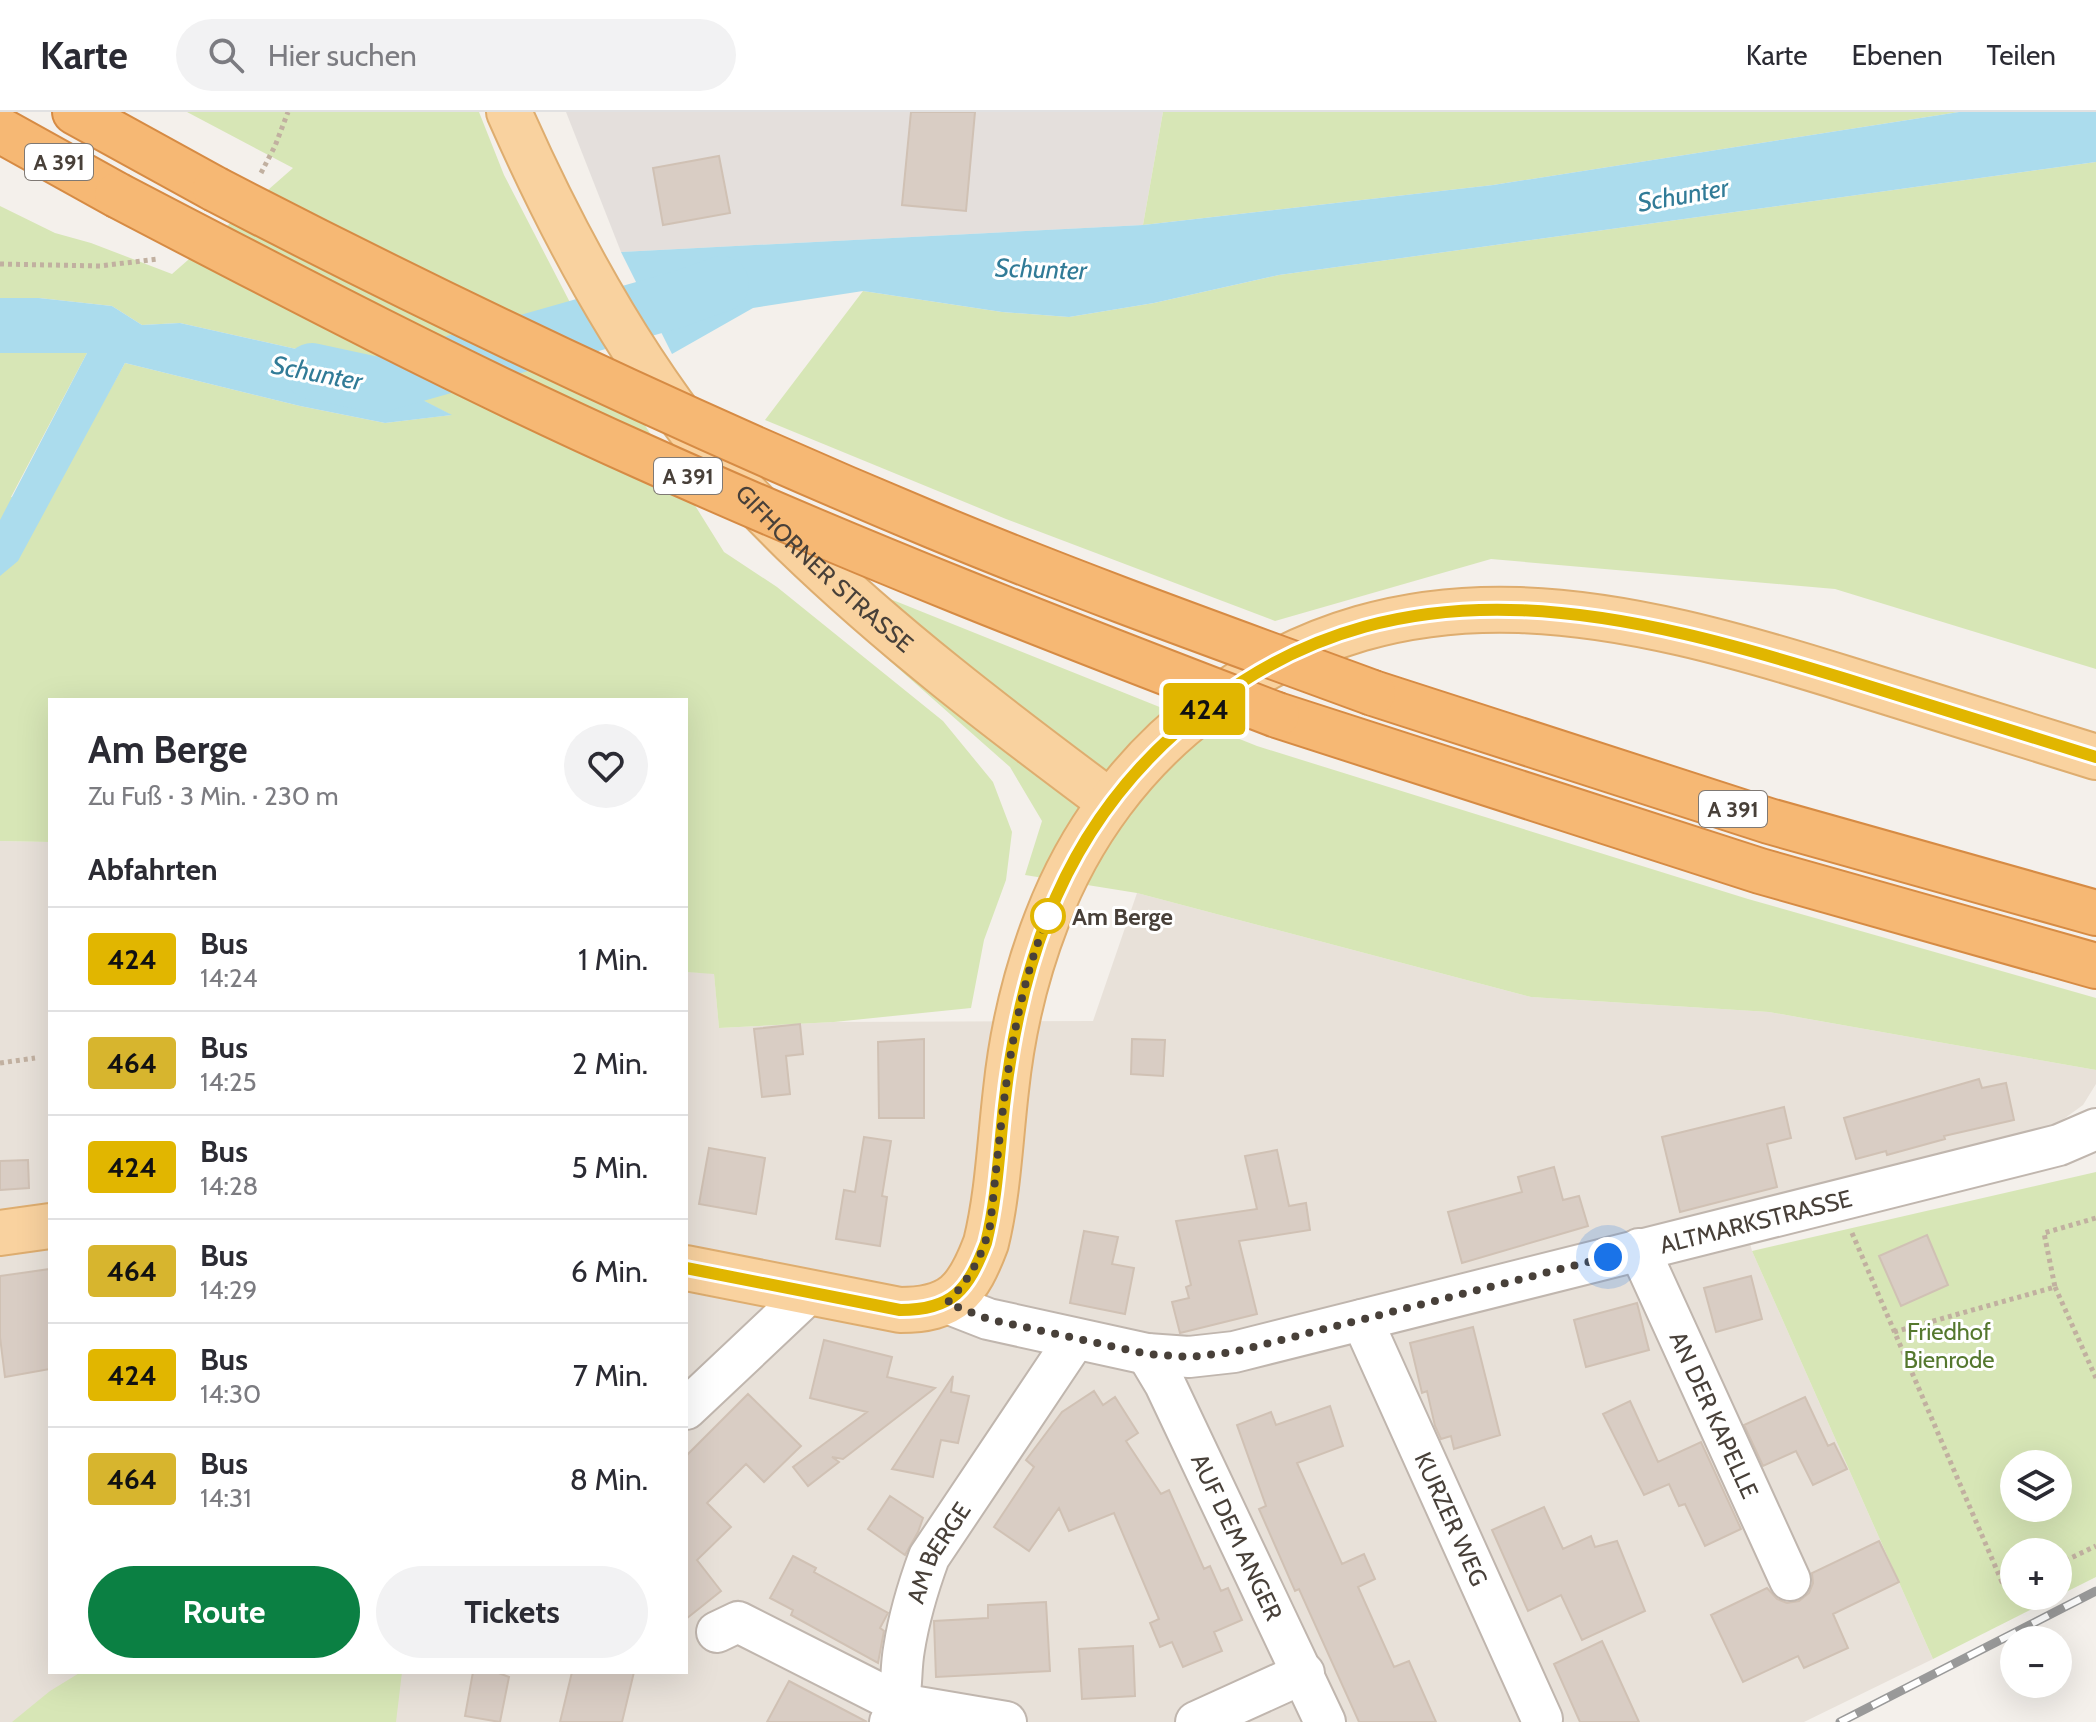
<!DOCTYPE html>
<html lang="de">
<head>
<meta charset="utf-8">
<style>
	:root { --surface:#fff; --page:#f2f2f3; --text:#2b2b33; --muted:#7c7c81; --line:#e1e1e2; --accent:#0b8043 }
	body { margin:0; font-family:Cabin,sans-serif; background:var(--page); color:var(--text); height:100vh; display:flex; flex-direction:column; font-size:30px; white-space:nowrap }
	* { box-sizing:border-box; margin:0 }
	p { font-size:26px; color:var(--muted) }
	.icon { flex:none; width:44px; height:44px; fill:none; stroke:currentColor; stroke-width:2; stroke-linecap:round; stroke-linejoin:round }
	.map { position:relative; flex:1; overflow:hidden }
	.sheet { position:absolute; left:48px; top:586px; width:640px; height:976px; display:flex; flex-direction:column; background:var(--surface); border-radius:0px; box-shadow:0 8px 32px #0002 }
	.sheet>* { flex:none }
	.badge { padding:0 16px; border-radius:6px; font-size:28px; line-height:52px }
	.buttons { position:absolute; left:2000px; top:1338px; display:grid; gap:16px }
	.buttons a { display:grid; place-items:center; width:72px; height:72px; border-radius:50%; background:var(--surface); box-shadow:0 8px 32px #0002; font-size:40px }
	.you { position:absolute; width:40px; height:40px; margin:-20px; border:6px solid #fff; border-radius:50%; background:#1a73e8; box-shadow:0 0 0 12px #1a73e833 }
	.map>.badge { position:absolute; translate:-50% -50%; box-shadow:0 0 0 4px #fff }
	h2 { padding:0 40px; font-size:30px; line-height:72px }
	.round { display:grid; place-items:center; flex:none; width:84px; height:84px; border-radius:42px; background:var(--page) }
	.summary { display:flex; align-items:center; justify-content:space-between; height:136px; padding:0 40px }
	h1 { font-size:38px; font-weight:700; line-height:60px }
	.action { display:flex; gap:16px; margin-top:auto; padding:16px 40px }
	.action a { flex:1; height:92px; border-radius:48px; background:var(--accent); color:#fff; font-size:32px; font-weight:700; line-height:92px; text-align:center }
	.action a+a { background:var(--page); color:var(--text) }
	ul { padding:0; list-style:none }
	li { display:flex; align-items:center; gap:24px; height:104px; padding:0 40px; border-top:2px solid var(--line) }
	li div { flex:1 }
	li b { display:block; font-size:30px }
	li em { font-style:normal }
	li .badge { min-width:88px; font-weight:700; text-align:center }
	header { display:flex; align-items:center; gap:48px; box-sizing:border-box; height:112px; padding:0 40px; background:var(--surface); border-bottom:2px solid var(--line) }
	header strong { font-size:38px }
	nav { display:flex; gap:44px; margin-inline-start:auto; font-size:28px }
	.search { width:560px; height:72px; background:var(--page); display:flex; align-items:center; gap:20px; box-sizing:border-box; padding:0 28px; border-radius:44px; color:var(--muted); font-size:30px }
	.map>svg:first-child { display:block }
</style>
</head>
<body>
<header>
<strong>Karte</strong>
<div class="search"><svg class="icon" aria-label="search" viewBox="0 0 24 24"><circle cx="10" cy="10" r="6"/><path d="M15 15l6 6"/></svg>Hier suchen</div>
<nav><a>Karte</a><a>Ebenen</a><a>Teilen</a></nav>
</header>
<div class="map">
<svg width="2096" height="1610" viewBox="0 0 2096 1610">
	<rect width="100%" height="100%" fill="#f4f0eb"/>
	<path fill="#e8e1d9" d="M0,729L50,730V1560H686V860L714,861L719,916L834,910L1093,909L1137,781L1531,885L1769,900L2096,958V972L2083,993L2054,1014L1741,1096L1752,1139L1933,1547L1804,1610H0Z"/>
	<path fill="#e4dfdc" d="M566,0H1163L1143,113L621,140Z"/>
	<path fill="#d7e6b6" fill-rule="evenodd" d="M187,0H479L504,63L577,204L724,440L777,475L943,609L993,670L1012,720L1006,768L984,828L971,896L834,910L719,916L714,862L686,860V588H50V730L0,729V241H87L11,385L48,389L125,251L300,294L385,311L451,303L362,257L314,241L180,211L142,213L112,194L39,186H0V94L55,121L91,131L172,162L293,56Z
		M1163,0H1959L1493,73L1143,113Z
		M2096,50V557L1835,477L1491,447L1275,509L1006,407L765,308L863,179L1002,200L1069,205L1154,191L1279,163Z
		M773,440L1257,634L1748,787L2096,886V958L1769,900L1531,885L1137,781L1025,763L1042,709L1010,655L822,489Z
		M2096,1060V1465L2058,1484V1440H2014V1484H2058L1933,1547L1752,1139ZM2014,1352H2058V1396H2014Z
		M81,1560H402L396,1610H12L50,1579Z"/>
	<path fill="#abdced" d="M1959,0H2096V50L1279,163L1154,191L1069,205L1002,200L863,179L753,196L672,242L621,140L1143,113L1493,73Z
		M0,186H39L112,194L142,213L180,211L314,241L362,257L452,303L385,311L300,294L125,251L18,449L0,464V408L87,241H0Z"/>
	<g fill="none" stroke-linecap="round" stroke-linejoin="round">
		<path stroke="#abdced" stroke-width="56" d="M312,259L377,273L679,187L721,172"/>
	</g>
	<path fill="#d9cdc4" stroke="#d0c1b4" stroke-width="2" d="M911,0H975L966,99L902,93Z
		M719,44L730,101L663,113L653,56Z
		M800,912L803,942L786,944L790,982L762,985L754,917Z
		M924,927V1006H879L878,930Z
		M1132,927L1165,928L1163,964L1131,962Z
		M1979,967L1982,976L2006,971L2014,1008L1944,1024L1945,1027L1887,1043L1886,1039L1856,1047L1844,1006Z
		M1784,995L1791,1026L1767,1032L1777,1075L1680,1100L1662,1025Z
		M864,1025L891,1029L882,1084L887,1085L880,1134L836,1127L844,1078L855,1080Z
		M709,1036L765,1046L756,1102L699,1092Z
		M1277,1038L1289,1094L1306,1091L1310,1118L1239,1129L1257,1202L1180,1221L1172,1190L1189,1186L1186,1175L1191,1173L1176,1109L1257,1097L1245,1044Z
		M28,1048L29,1076L0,1078V1049Z
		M1554,1055L1563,1088L1579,1084L1588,1114L1462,1151L1448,1100L1522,1080L1518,1065Z
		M1084,1119L1118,1125L1112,1152L1134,1156L1125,1202L1070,1191Z
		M1927,1123L1948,1173L1901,1194L1879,1144Z
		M50,1157V1257L5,1265L0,1225V1164Z
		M1751,1164L1762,1207L1716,1220L1704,1176Z
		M1637,1191L1649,1238L1586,1255L1574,1208Z
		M1473,1215L1500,1323L1454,1337L1451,1324L1441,1327L1435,1314L1427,1279L1422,1281L1410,1231Z
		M824,1228L892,1245L887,1265L935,1276L843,1347L832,1345L839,1350L808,1374L793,1355L867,1300L810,1286Z
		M953,1264L951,1280L969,1284L958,1331L941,1328L933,1365L892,1357Z
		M1094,1279L1103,1293L1115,1285L1138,1321L1126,1329L1161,1382L1169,1378L1204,1457L1210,1454L1221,1479L1228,1476L1242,1508L1214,1520L1222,1539L1183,1555L1172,1530L1160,1535L1150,1511L1159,1507L1114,1401L1069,1419L1059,1396L1029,1439L994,1415L1034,1355L1026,1348L1062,1300Z
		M748,1282L801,1334L764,1370L746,1352L707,1391L731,1415L697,1448L721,1479L686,1507V1344Z
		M1805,1285L1828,1334L1834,1331L1847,1357L1813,1373L1796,1339L1763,1354L1744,1313Z
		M1630,1289L1658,1350L1701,1330L1741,1417L1705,1434L1685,1392L1679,1394L1669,1372L1644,1383L1603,1302Z
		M1330,1294L1343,1334L1297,1351L1342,1452L1364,1442L1375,1467L1358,1475L1394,1555L1409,1549L1436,1610H1359L1299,1477L1295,1479L1259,1397L1266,1394L1237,1313L1271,1300L1276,1313Z
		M890,1384L923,1406L918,1420L905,1443L868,1417Z
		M1544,1395L1563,1437L1591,1424L1595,1435L1617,1429L1645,1499L1582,1528L1561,1483L1528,1499L1492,1418Z
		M1879,1429L1899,1470L1833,1502L1848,1536L1804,1556L1798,1544L1743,1570L1711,1503L1767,1476L1777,1487L1787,1491L1799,1489L1809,1481L1813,1471L1812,1461Z
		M793,1444L816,1456L814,1460L888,1501L880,1516L884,1519L878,1551L791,1503L793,1498L770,1486Z
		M1046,1490L1050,1559L936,1565L934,1509L988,1506V1493Z
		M1602,1529L1639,1610H1580L1554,1552Z
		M1133,1534L1135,1584L1082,1587L1079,1537Z
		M473,1560H496L509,1565L500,1610L465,1604Z
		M572,1560H634L622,1610H560Z
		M789,1569L867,1610H767Z"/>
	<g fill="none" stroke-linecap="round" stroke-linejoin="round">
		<defs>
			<g id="minor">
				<path id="s1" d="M1639,1137L1790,1468"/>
				<path id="s2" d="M947,1191L988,1207L1147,1242L1189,1245L1234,1240L2059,1033L2096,1017"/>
				<path id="s3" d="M1362,1208L1542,1607"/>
				<path id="s4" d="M1147,1242L1165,1272L1325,1610"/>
				<path d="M686,1297L810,1180"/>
				<path d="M717,1520L738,1510L900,1592L1006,1610"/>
				<path id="s5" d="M890,1610C905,1583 899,1565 904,1537C909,1505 918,1475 929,1445L1075,1227"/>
				<path d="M1196,1610L1304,1561"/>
			</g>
			<g id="major">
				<path id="s6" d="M509,0C561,118 622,232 702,333C730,367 762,399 793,430C892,526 1000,608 1110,690"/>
				<path d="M0,1121L50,1114"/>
				<path d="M686,1156L900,1198C953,1198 968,1179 986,1131C998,1082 1000,1029 1006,978C1012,921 1026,861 1047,807C1079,723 1134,648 1207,594C1409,443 1625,498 1846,567C1929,593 2013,619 2096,645"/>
			</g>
			<path id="highway" d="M75,0L215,77
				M0,18L117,83
				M1373,581L1769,709L2096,801
				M1277,603L1760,759L2096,854"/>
		</defs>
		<use href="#minor" stroke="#c0b6ae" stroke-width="44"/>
		<use href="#major" stroke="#dead6f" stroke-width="48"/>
		<use href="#highway" stroke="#d68b44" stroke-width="48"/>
		<path stroke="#c1b0a0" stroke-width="5" stroke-dasharray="4 4" stroke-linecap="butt" d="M261,61L275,34L288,0
			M0,152L100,154L158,147
			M0,951L35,946
			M1852,1121L2002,1470L2014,1473
			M2055,1175L2096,1266
			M1894,1220L2055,1175L2044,1121L2096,1106
			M2058,1452L2096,1434"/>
		<use href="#minor" stroke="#fff" stroke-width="40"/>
		<use href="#major" stroke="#f9d29f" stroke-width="44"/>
		<use href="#highway" stroke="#f6b874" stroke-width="44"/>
		<defs>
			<path id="rail" d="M1840,1610L2096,1479"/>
		</defs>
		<use href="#rail" stroke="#999" stroke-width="9"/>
		<use href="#rail" stroke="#fff" stroke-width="6" stroke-dasharray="18" stroke-linecap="butt"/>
		<defs>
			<path id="highway-bridge" d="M215,77C450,199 689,312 934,414C1078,474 1226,527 1373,581
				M117,83C291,174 465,265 644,345C852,439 1065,522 1277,603"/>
		</defs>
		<use href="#highway-bridge" stroke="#d68b44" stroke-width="48" stroke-linecap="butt"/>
		<use href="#highway-bridge" stroke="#f6b874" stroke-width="44"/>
	</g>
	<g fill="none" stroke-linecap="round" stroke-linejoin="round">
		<defs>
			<path id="line" d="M686,1156L900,1198C953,1198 968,1178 986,1131C997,1087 999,1039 1004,994C1011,931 1024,866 1047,807C1081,719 1138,646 1213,590C1409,442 1632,501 1846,567C1929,593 2013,619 2096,645"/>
		</defs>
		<use href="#line" stroke="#fff" stroke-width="18"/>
		<use href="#line" stroke="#e1b600" stroke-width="12"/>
		<path stroke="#484039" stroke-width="8" stroke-dasharray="0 14.4" d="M1048,804C1008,901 1002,1011 990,1114C982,1145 969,1168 947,1191L988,1207L1147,1242L1189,1245L1234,1240L1608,1145"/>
	</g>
	<circle fill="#fff" stroke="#e1b600" stroke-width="4" cx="1048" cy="804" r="16"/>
	<g text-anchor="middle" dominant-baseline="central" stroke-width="6" stroke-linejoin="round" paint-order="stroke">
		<g fill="#fff" stroke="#7f7974" stroke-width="2">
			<rect x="25" y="32" width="68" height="36" rx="6"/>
			<rect x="654" y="346" width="68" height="36" rx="6"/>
			<rect x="1699" y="679" width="68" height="36" rx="6"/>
		</g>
		<g font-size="22" font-weight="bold" fill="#484039">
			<text x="59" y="50">A 391</text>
			<text x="688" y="364">A 391</text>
			<text x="1733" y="697">A 391</text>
		</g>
		<g font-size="24" fill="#484039" stroke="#fff">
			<text stroke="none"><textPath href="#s6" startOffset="560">GIFHORNER STRASSE</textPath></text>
			<text stroke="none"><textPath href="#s2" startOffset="832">ALTMARKSTRASSE</textPath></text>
			<text stroke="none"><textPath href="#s1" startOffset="182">AN DER KAPELLE</textPath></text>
			<text stroke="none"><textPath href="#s3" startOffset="218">KURZER WEG</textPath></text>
			<text stroke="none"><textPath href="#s4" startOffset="204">AUF DEM ANGER</textPath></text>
			<text stroke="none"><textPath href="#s5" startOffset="178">AM BERGE</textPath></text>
		</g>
		<g font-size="24" font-weight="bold" fill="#484039" stroke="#fff" text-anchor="start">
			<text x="1072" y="804">Am Berge</text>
		</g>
		<g font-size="24" fill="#55782e" stroke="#fff">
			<text x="1949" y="1219">Friedhof<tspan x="1949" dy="28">Bienrode</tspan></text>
		</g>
		<g font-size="26" font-style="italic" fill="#317b97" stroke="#fff">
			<text transform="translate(1683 83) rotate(-10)">Schunter</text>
			<text transform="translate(1041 157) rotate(2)">Schunter</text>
			<text transform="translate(317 261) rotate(11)">Schunter</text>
		</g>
	</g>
</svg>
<div class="buttons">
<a><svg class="icon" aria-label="layers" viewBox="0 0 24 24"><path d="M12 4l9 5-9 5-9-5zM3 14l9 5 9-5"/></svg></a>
<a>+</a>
<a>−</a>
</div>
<div class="you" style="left:1608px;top:1145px"></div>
<b class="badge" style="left:1204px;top:597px;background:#e1b600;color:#111">424</b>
<section class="sheet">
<div class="summary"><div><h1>Am Berge</h1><p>Zu Fuß · 3 Min. · 230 m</p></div><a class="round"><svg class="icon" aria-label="heart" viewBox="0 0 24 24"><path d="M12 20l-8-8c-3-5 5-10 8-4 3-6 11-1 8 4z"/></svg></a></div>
<h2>Abfahrten</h2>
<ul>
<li><span class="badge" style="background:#e1b600;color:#111">424</span><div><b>Bus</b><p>14:24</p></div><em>1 Min.</em></li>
<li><span class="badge" style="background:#d7b52e;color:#111">464</span><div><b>Bus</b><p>14:25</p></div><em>2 Min.</em></li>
<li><span class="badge" style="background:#e1b600;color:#111">424</span><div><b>Bus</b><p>14:28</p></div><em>5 Min.</em></li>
<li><span class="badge" style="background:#d7b52e;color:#111">464</span><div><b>Bus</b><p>14:29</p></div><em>6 Min.</em></li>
<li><span class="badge" style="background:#e1b600;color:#111">424</span><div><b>Bus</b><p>14:30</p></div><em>7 Min.</em></li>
<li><span class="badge" style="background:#d7b52e;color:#111">464</span><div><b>Bus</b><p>14:31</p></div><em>8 Min.</em></li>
</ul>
<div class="action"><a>Route</a><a>Tickets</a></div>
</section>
</div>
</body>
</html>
